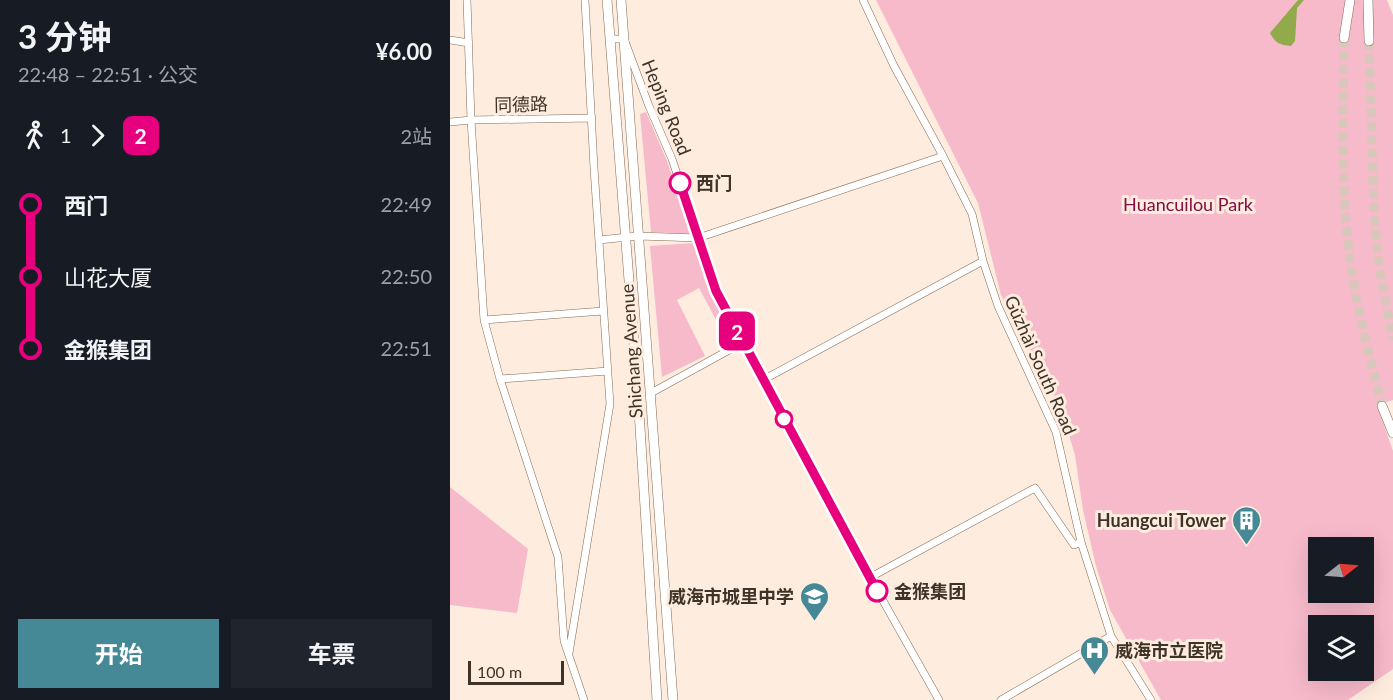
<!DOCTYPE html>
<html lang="zh">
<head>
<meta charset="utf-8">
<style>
	:root { --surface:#171b24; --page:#20242c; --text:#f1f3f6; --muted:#9ea1a6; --accent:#458997 }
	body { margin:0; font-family:Lato,"Noto Sans SC",sans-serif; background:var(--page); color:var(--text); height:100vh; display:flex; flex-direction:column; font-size:22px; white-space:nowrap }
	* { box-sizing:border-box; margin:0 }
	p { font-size:20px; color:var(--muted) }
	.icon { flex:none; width:33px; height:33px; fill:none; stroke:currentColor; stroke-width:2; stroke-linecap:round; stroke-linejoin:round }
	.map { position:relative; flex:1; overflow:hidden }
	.details { display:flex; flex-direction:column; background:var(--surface); width:450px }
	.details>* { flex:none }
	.badge { padding:0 12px; border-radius:9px; font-size:21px; line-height:39px }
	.needle { width:39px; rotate:73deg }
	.buttons { position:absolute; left:858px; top:537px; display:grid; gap:12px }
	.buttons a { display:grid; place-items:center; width:66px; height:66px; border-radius:0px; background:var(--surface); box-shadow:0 6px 24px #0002; font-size:30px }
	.scale { position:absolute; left:18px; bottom:15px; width:96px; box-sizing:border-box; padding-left:6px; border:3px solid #3e3329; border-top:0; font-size:16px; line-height:21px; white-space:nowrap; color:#3e3329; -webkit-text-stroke:4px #feecde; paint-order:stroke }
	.map>.badge { position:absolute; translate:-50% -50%; box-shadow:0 0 0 3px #fff }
	.legs { display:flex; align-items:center; gap:9px; height:66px; padding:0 18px; font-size:20px }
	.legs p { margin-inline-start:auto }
	.summary { display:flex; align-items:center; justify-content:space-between; height:102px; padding:0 18px }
	h1 { font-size:33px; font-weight:700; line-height:45px }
	.button { display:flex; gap:12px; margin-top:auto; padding:12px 18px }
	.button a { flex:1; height:69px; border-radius:0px; background:var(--accent); color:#fff; font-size:24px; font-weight:700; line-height:69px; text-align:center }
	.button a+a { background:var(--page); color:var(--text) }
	ul { padding:0 18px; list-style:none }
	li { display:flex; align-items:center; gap:21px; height:72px; font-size:22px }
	li i { display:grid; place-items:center; width:9px; height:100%; margin:0 8px; background:currentColor }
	li i::after { content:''; width:15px; height:15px; margin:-8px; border:4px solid; border-radius:50%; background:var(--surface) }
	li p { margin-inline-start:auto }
	li:first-child i { background:linear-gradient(#0000 50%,currentColor 0) }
	li:last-child i { background:linear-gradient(currentColor 50%,#0000 0) }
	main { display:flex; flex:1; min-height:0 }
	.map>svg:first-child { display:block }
</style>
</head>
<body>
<main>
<section class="details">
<div class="summary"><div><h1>3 分钟</h1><p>22:48 – 22:51 · 公交</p></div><b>¥6.00</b></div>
<div class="legs"><svg class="icon" aria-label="walk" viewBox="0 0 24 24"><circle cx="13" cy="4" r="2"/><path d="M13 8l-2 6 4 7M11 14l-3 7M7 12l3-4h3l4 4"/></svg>1<svg class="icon" aria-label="forward" viewBox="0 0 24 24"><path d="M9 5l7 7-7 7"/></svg><b class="badge" style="background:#e6007e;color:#fff">2</b><p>2站</p></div>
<ul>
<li><i style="color:#e6007e"></i><b>西门</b><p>22:49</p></li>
<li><i style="color:#e6007e"></i><span>山花大厦</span><p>22:50</p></li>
<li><i style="color:#e6007e"></i><b>金猴集团</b><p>22:51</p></li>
</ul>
<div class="button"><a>开始</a><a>车票</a></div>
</section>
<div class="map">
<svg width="943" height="700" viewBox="0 0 943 700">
	<rect width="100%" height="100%" fill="#feecde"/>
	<path fill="#f7bacb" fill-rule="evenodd" d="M426,0H937L943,15V400L927,405L943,451V669L898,700H711L660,610L646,566L633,510L625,455L611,409L551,295L528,203ZM868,548H914V592H868ZM868,626H914V670H868Z
		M196,112L217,161L242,234L201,232L190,114Z
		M244,243L258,282L288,342L280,346L249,288L227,300L255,356L212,377L200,246Z
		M0,487L78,549L67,613L0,605Z"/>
	<path fill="#91aa4a" d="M848,0H854L847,8L845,41L841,46C830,45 825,43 820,33Z"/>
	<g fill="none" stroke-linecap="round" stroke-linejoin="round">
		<path stroke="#d8c7ba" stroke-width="9" stroke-dasharray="9 4.5" stroke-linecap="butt" d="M894,38C893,114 890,191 901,267C908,314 921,360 932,406
			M919,41L924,213L929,266L943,340"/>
		<defs>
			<path id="minor" d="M17,0L21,120L34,320L50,379L108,557L114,641L134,700
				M413,0L444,66L493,156L522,214L533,261L548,306L606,432L631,542L661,636L701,700
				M160,39H174L199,106L222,159L266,291L379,505L489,700
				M0,40L19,43
				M0,122L21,120L142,118
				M149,240L188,236L248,238L493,156
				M34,320L153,311
				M50,379L158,371
				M313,380L533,261
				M201,393L292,343
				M419,578L585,488L624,545L631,542
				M119,653L160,404L144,168L135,0
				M551,700L661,636"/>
			<path id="major" d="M157,0L188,395L207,700
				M171,0L223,700
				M918,0L919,41
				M894,38L900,0
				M932,406L943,433"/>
		</defs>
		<use href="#minor" stroke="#846a55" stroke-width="8"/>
		<use href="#major" stroke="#846a55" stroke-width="10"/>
		<use href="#minor" stroke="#fff" stroke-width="7"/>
		<use href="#major" stroke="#fff" stroke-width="9"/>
	</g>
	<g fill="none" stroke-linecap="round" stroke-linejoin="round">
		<defs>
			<path id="line-1" d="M230,183L266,291L427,591"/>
		</defs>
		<use href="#line-1" stroke="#fff" stroke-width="14"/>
		<use href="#line-1" stroke="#e6007e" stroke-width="9"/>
	</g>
	<defs>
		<symbol id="building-pin" viewBox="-11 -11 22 30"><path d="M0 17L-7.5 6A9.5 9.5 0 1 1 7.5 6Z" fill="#458997" stroke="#feecde"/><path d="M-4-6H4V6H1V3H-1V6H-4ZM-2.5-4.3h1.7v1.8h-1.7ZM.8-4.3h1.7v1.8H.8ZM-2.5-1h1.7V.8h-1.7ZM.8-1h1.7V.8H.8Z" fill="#fff"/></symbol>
		<symbol id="school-pin" viewBox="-11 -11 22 30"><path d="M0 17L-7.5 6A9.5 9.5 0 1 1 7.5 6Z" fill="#458997" stroke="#feecde"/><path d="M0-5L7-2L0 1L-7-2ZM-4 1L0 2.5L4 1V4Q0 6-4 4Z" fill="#fff"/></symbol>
		<symbol id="hospital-pin" viewBox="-11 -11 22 30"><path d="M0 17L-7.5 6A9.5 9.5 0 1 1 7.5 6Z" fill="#458997" stroke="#feecde"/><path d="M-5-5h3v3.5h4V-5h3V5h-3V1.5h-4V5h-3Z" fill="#fff"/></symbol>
	</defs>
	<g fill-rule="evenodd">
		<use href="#building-pin" x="780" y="504" width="33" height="45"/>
		<use href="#school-pin" x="348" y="580" width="33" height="45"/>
		<use href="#hospital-pin" x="628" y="634" width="33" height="45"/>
	</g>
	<g fill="#fff" stroke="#e6007e" stroke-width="3">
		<circle cx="230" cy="183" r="10"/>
		<circle cx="334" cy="419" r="8"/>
		<circle cx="427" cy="591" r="10"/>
	</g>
	<g text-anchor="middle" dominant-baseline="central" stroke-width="6" stroke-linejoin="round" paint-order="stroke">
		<g font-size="18" fill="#3e3329" stroke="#feecde">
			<text transform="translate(71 104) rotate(-1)">同德路</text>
			<text transform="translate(217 107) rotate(68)">Heping Road</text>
			<text transform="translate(181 351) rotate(-94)">Shichang Avenue</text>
			<text transform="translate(591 365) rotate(66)">Gǔzhài South Road</text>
		</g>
		<g font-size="18" font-weight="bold" fill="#3e3329" stroke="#feecde" text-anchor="start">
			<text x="246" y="183">西门</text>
			<text x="444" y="591">金猴集团</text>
		</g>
		<g font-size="18" fill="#860d46" stroke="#feecde">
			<text x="738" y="204">Huancuilou Park</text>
		</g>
		<g font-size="18" font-weight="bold" fill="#3e3329" stroke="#feecde" text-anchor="end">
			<text x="776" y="520">Huangcui Tower</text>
			<text x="344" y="596">威海市城里中学</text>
			<text x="665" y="650" text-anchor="start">威海市立医院</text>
		</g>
	</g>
</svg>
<div class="buttons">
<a><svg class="needle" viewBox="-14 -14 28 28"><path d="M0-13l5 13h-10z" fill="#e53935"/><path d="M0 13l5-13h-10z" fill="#9ea1a6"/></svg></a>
<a><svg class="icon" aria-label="layers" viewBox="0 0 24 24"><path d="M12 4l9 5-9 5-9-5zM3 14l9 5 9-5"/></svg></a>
</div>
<div class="scale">100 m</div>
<b class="badge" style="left:287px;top:331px;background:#e6007e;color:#fff">2</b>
</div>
</main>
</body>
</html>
